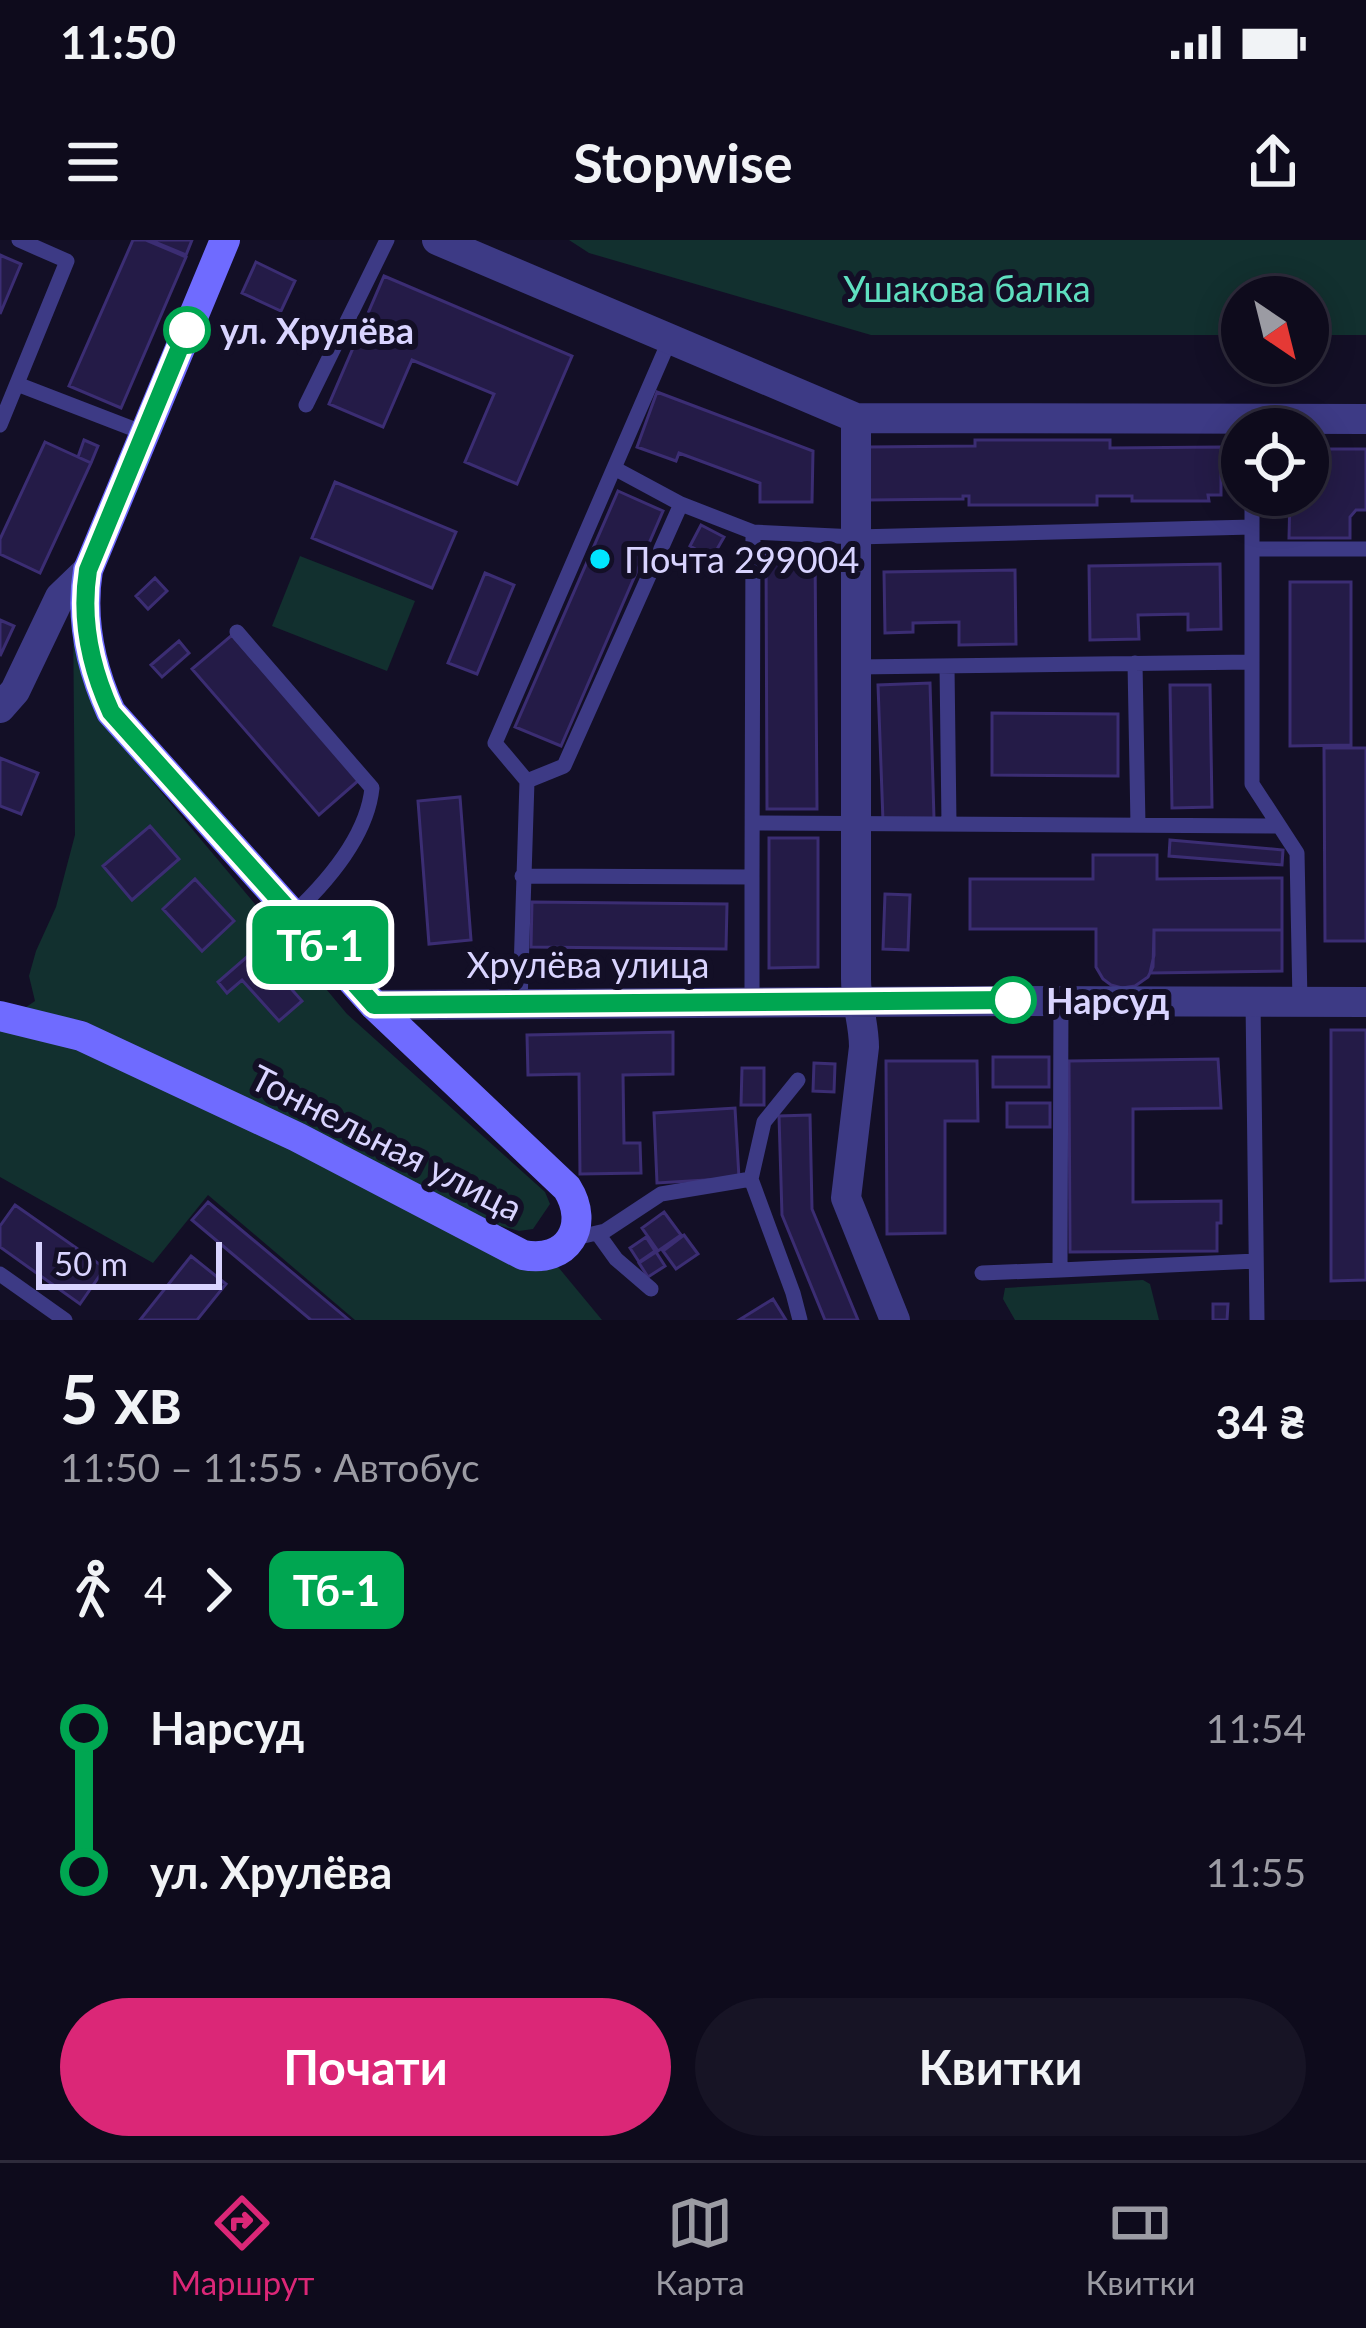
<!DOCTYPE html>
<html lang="uk">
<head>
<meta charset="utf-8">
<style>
	:root { --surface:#0e0b1c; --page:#171425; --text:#f1f3f6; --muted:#9b9ba3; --line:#2e2b3b; --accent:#db2777 }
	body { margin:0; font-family:Lato,sans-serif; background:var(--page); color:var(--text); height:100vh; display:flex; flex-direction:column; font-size:45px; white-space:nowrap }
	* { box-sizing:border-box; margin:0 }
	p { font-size:39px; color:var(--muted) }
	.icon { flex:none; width:66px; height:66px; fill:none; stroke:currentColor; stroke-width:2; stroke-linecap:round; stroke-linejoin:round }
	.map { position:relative; height:1080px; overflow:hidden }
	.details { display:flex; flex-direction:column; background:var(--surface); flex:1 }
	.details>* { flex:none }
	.badge { padding:0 24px; border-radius:18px; font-size:42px; line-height:78px }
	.needle { width:78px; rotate:145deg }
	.fabs { position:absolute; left:1221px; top:36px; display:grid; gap:24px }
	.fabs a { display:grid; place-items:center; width:108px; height:108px; border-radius:50%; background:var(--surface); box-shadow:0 6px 30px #0003,0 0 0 3px var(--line); font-size:60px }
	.scale { position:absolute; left:36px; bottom:30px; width:186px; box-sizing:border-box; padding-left:12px; border:6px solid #d9d4ff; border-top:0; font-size:33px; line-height:42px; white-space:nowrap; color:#d9d4ff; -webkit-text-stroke:9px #130f26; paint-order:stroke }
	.map>.badge { position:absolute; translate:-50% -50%; box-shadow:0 0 0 6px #fff }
	.legs { display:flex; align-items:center; gap:18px; height:132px; padding:0 60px; font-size:39px }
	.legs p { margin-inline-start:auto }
	.overview { display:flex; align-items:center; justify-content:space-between; height:204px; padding:0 60px }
	h1 { font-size:66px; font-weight:700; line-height:90px }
	.button { display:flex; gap:24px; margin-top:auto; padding:24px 60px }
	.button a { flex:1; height:138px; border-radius:72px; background:var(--accent); color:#fff; font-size:48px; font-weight:700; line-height:138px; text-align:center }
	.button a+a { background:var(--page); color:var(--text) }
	ul { padding:0 60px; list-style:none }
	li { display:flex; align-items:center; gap:42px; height:144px; font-size:45px }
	li i { display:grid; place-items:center; width:18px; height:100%; margin:0 15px; background:currentColor }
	li i::after { content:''; width:30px; height:30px; margin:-15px; border:9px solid; border-radius:50%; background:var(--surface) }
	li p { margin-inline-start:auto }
	li:first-child i { background:linear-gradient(#0000 50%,currentColor 0) }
	li:last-child i { background:linear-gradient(currentColor 50%,#0000 0) }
	.status { display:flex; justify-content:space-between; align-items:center; height:84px; padding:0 60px; background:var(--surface); direction:ltr }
	.status svg { height:33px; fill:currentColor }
	header { display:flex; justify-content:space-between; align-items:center; height:156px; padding:0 60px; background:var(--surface); font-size:54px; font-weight:700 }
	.tab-bar { display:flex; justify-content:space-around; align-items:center; height:168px; border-top:3px solid var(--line); background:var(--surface); font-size:33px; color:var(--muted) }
	.tab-bar a { display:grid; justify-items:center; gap:6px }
	.tab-bar .current { color:var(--accent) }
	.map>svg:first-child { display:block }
</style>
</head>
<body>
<div class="status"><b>11:50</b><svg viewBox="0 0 49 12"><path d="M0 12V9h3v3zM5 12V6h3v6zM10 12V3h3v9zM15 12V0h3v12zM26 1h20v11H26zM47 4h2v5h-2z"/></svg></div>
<header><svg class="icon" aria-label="menu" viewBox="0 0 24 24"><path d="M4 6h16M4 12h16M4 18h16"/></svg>Stopwise<svg class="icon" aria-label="share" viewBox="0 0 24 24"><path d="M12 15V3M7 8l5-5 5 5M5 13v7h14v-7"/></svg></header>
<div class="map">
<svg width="1366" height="1080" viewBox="0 0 1366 1080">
	<rect width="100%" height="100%" fill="#130f26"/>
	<path fill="#12302f" d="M569,0H1366V95H1308V57H1242V95H871L589,13Z
		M300,316L415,361L387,431L272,386Z
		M73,370C76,423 79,439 105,485L347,774L545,952L550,964L533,989L519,991L491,983L84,781L22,770L35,761L29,736L36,711L56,667L75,595Z
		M0,777L81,796L549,1016L602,1080H355L208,955L153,1023L0,937Z
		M1143,1040L1150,1044L1159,1080H1015L1003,1059L1005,1048Z"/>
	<path fill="#241b47" stroke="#3b2d73" stroke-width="3" d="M133,0H146L186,17L121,168L69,146Z
		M150,0H192L186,15Z
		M0,15L21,24L0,74Z
		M256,22L295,41L281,71L242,53Z
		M384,36L572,116L517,244L465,222L494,154L412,120L383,187L329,164Z
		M657,152L813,211L812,262H760V243L679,213L676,221L637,207Z
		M84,200L98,206L91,223L78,217Z
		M975,200H1110V208L1221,207V255H1208L1209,261H1132V256H1097V265H969V256H963V259L869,260V207L975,206Z
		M45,202L91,223L40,333L0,314V299Z
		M1308,209H1366V270H1356L1350,277V298H1289L1290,255H1308Z
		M335,242L456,292L432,348L312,298Z
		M618,251L663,271L561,506L515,487Z
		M701,285L724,297L712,318L690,306Z
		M766,310H815L817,569H767Z
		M1220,324L1221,389L1188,390V374L1138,375L1139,399L1090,400L1089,326Z
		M1015,330L1016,404L959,405V382L913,383V392L885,393L884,332Z
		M485,333L514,345L477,434L448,423Z
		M155,338L167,351L148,369L136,356Z
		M1290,342H1351V505L1290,506Z
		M0,380L14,386L0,416Z
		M232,395L359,540L319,575L192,429Z
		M179,401L189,413L162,437L151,425Z
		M930,443L934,579L883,581L878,445Z
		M1170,445H1210L1212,567L1172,568Z
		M992,473L1118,474V536L992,535Z
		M1324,508H1366V701H1325Z
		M0,518L38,533L21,574L0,566Z
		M460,557L471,700L429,704L418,561Z
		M150,586L179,619L132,660L103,626Z
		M769,598H818V727L769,728Z
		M1170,600L1283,610L1282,625L1169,616Z
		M1093,615H1157V639L1282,638V690H1154L1153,727L1148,737L1135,746L1122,748L1111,745L1103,739L1096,727V689H970V639H1093Z
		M195,639L234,681L202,711L163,669Z
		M885,654L910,655L908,710L883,709Z
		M532,662L727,664L726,709L531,707Z
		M1154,690H1282V731L1150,733L1154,715Z
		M256,709L302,761L279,781L242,740L227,753L218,742Z
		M1331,790H1366V1040L1331,1041Z
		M673,792V834L623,835L624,903H640L641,933L580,934L579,834L528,835L527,795Z
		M993,817H1049V847H993Z
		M1218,819L1221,868L1133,869V962L1221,961V983H1217V1011L1070,1012L1069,821Z
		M886,821H977L978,881H945V993L887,994Z
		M814,823L835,824L834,852L813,851Z
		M742,828H764V865H741Z
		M1007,863H1050V887H1007Z
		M735,868L739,938L657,943L654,873Z
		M810,875L812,969L858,1080H825L782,975L779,876Z
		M208,962L349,1080H311L192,980Z
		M15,965L105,1028L80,1064L0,1007V986Z
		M664,972L681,995L658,1011L642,988Z
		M684,995L698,1014L676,1029L663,1011Z
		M646,997L655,1011L639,1022L630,1008Z
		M656,1012L665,1026L648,1037L639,1023Z
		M191,1016L226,1044L197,1080H140Z
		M773,1059L786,1080H739Z
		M1213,1064H1228L1227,1080H1213Z"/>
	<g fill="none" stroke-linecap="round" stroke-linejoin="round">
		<path stroke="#3d3a85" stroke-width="15" d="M17,144L144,193
			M306,165L387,0
			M0,185L67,21L19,0
			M614,228L670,99
			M1252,255V544L1297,613L1300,761
			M681,264L753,292L752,637
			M753,292L856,297L1252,287
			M1252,309H1366
			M237,392L372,548C367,597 327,642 293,674
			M1135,423L1138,585
			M947,426L949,584
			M856,427L1252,422
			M753,583L1279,586
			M522,636L752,637V762
			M1061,761L1060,1030L1256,1021
			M1253,761L1257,1080
			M520,763L527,541L564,526L681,264L614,228L495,503L527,541
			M798,840L764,882L751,939L793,1053L800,1080
			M598,994L616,1019L651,1049
			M571,999L605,991L661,954L751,939
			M982,1033L1060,1030
			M0,1034L65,1080"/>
		<path stroke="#3d3a85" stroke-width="30" d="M437,0L856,178L1366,179
			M856,178V739C856,763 864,783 864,807L846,958L895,1080
			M0,468L15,451L60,357L88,330
			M374,765L1013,761L1366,762"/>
		<path stroke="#6f6bff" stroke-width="30" d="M0,776L81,796L297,897L523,1015C567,1024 591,986 567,948L374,765L111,472C90,426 80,380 88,330L225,0"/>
	</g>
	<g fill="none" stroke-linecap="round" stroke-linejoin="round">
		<defs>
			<path id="line-1" d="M187,90L88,330C80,380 90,426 111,472L374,765L1013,760"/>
		</defs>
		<use href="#line-1" stroke="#fff" stroke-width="27"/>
		<use href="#line-1" stroke="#00a651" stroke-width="18"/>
	</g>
	<g fill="#fff" stroke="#00a651" stroke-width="6">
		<circle cx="187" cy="90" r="21"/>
		<circle cx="1013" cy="760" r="21"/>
	</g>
	<circle fill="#00e5ff" stroke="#130f26" stroke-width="4.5" cx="600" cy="319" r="12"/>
	<g text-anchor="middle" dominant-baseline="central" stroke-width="12" stroke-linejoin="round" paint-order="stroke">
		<g font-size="36" fill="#5fe0c0" stroke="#130f26">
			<text x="967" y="48">Ушакова балка</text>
		</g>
		<g font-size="36" font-weight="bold" fill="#d9d4ff" stroke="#130f26" text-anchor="start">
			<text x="220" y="90">ул. Хрулёва</text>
			<text x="1046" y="760">Нарсуд</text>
		</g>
		<g font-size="36" fill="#d9d4ff" stroke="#130f26" text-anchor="start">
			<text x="624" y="319">Почта 299004</text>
		</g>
		<g font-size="36" fill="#d9d4ff" stroke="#130f26">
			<text x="588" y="724">Хрулёва улица</text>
			<text transform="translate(387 902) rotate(27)">Тоннельная улица</text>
		</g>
	</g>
</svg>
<div class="fabs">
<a><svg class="needle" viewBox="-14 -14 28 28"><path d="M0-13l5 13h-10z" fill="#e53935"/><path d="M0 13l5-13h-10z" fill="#9b9ba3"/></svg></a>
<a><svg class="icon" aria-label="locate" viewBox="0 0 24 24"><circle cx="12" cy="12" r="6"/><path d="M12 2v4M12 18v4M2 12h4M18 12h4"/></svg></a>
</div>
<div class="scale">50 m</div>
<b class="badge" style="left:320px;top:705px;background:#00a651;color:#fff">Тб-1</b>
</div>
<section class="details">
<div class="overview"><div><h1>5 хв</h1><p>11:50 – 11:55 · Автобус</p></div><b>34 ₴</b></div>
<div class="legs"><svg class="icon" aria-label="walk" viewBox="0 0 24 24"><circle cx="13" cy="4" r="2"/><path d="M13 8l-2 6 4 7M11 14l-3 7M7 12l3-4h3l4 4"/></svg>4<svg class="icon" aria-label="forward" viewBox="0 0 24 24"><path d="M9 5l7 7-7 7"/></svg><b class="badge" style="background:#00a651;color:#fff">Тб-1</b></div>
<ul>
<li><i style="color:#00a651"></i><b>Нарсуд</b><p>11:54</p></li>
<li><i style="color:#00a651"></i><b>ул. Хрулёва</b><p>11:55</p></li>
</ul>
<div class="button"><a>Почати</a><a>Квитки</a></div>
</section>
<nav class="tab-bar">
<a class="current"><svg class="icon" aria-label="directions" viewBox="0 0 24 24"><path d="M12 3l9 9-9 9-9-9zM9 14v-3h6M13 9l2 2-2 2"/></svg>Маршрут</a>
<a><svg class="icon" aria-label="map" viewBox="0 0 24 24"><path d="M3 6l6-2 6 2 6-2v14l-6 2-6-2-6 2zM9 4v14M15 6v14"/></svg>Карта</a>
<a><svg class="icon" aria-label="tickets" viewBox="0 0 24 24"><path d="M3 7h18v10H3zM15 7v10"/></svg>Квитки</a>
</nav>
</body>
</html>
